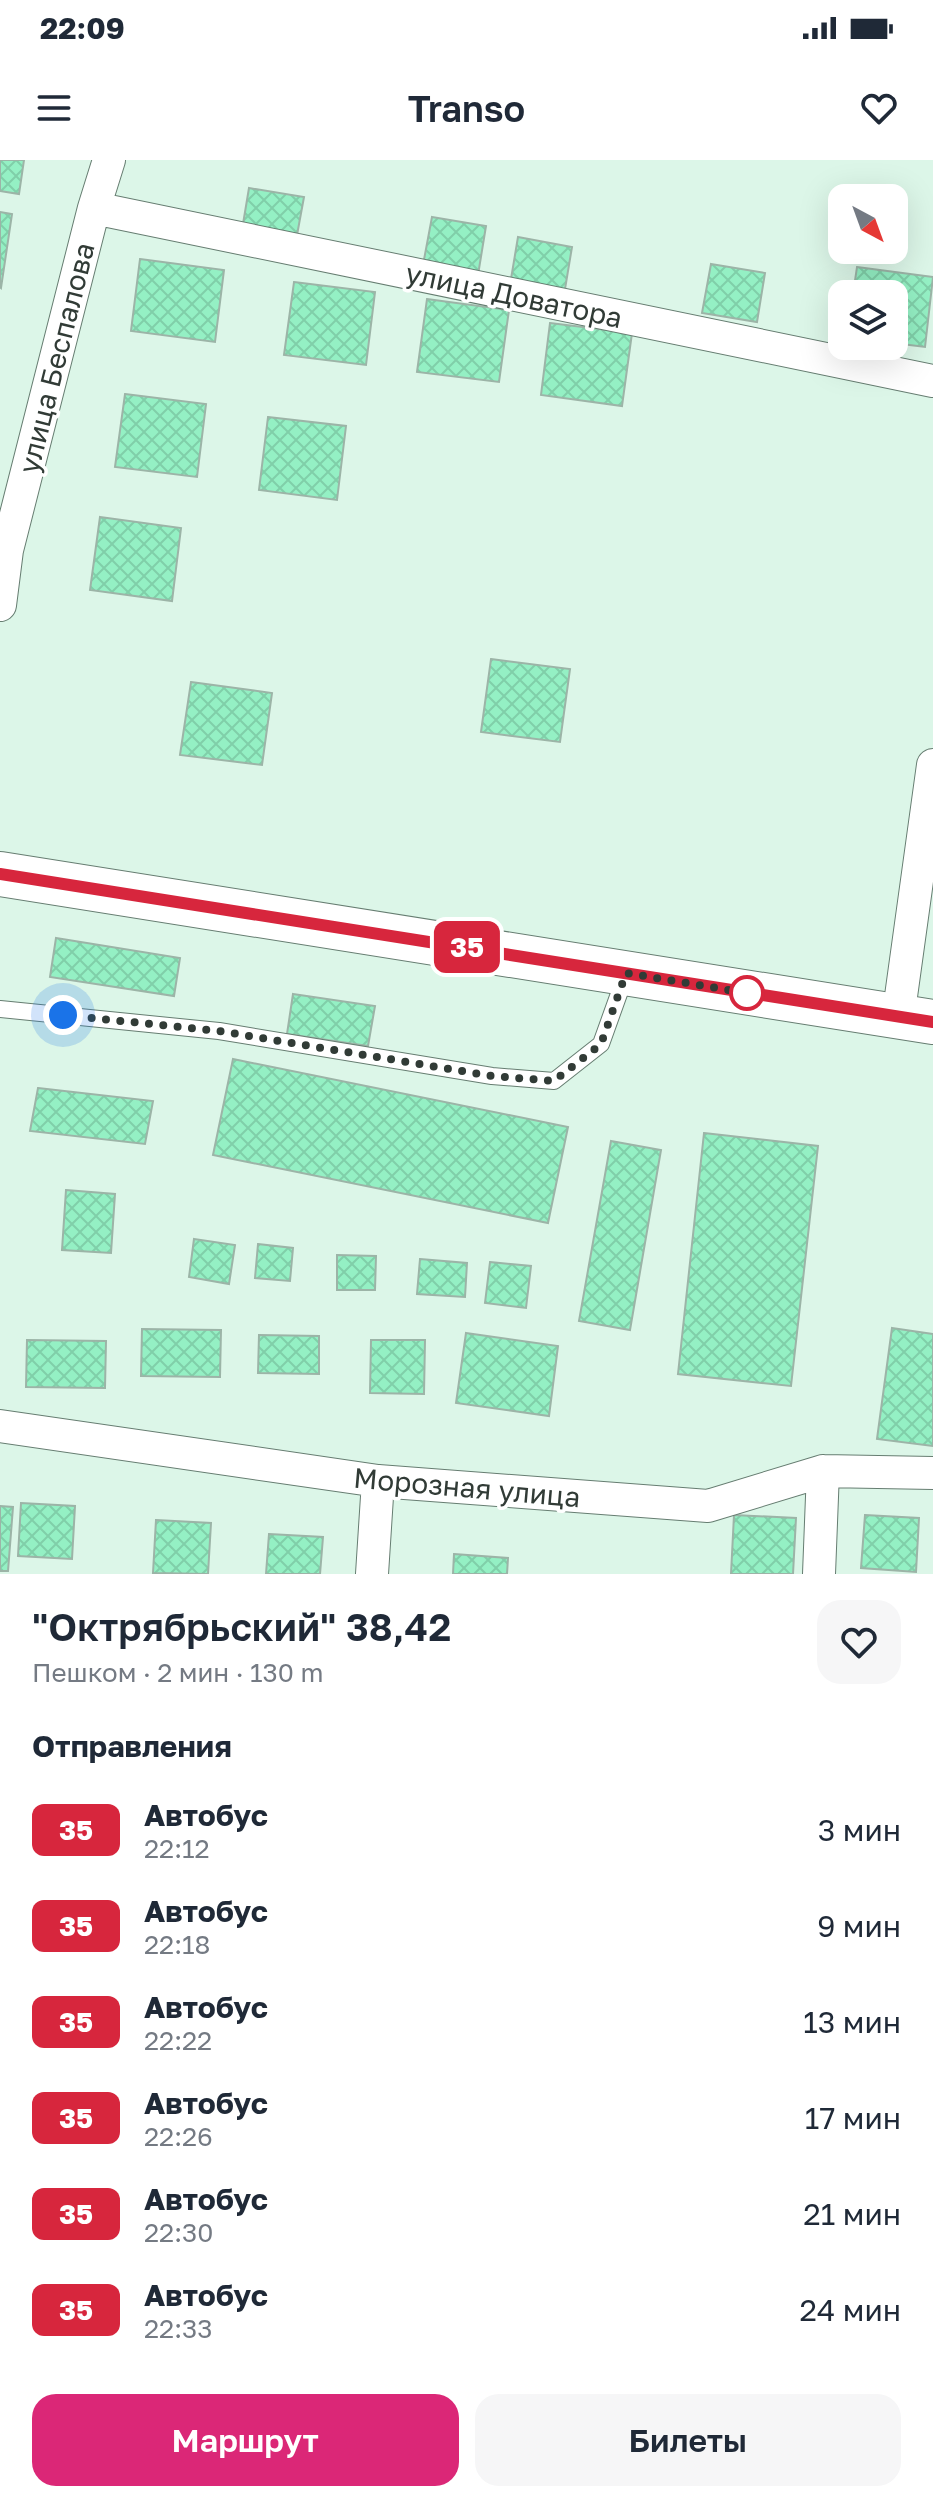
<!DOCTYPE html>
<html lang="ru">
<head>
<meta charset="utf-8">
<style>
	:root { --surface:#fff; --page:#f6f6f7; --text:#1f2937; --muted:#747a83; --accent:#db2777 }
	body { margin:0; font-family:"Golos Text",sans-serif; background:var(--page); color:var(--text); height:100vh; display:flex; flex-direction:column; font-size:30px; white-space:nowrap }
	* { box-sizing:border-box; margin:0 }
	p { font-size:26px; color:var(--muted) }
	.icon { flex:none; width:44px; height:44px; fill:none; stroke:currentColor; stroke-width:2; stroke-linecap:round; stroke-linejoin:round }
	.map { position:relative; height:1414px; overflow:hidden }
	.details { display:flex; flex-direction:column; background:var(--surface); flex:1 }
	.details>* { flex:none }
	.badge { padding:0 16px; border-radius:12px; font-size:28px; line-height:52px }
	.needle { width:52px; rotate:139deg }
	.buttons { position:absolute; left:828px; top:24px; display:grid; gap:16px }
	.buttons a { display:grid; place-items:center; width:80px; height:80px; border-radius:16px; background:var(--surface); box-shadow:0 8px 32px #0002; font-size:40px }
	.you { position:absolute; width:40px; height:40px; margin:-20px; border:6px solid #fff; border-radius:50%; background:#1a73e8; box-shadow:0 0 0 12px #1a73e833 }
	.map>.badge { position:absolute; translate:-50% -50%; box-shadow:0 0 0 4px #fff }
	h2 { padding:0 32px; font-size:30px; line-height:72px }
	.round { display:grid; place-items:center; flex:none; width:84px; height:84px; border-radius:24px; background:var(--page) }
	.headline { display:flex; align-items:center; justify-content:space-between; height:136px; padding:0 32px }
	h1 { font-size:38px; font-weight:600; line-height:60px }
	.primary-button { display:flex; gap:16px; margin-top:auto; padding:16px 32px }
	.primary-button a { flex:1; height:92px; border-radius:24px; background:var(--accent); color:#fff; font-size:32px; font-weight:600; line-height:92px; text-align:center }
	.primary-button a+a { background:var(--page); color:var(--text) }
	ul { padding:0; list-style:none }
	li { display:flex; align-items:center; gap:24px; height:96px; padding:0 32px }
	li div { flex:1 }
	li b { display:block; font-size:30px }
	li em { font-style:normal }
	li .badge { min-width:88px; font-weight:700; text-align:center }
	.status { display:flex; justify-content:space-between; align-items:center; height:56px; padding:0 40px; background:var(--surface); direction:ltr }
	.status svg { height:22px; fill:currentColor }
	header { display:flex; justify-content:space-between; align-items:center; height:104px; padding:0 32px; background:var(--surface); font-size:36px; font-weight:600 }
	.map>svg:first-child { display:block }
</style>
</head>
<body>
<div class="status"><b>22:09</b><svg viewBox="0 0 49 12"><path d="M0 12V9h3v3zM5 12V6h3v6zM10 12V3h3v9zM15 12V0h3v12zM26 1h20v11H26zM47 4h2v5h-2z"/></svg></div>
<header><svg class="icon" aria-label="menu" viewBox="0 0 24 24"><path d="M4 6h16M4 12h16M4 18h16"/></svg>Transo<svg class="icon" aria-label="heart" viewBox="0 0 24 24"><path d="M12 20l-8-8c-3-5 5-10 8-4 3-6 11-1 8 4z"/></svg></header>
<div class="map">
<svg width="933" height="1414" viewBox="0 0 933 1414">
	<defs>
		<pattern id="building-cross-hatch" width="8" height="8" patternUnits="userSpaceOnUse" patternTransform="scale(2)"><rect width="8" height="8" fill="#94f0c4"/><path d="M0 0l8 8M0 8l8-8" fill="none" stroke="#80cfa9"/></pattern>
	</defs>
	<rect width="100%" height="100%" fill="#dcf6e8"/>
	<path fill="url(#building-cross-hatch)" stroke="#9cb4a7" stroke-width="2" d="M0,0H24L19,34L0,31Z
		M249,28L304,37L295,86L241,76Z
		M0,52L12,54L1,128L0,127Z
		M432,57L486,66L478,115L423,105Z
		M518,77L572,87L564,135L510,125Z
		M140,99L224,110L215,182L131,171Z
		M711,104L765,113L757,162L702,153Z
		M857,107L933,117L925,187L894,183V134H853Z
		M294,122L375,132L366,205L284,195Z
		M427,139L509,150L499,222L417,212Z
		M550,163L632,173L622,246L541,235Z
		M125,234L206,244L197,317L115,307Z
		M268,257L346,266L337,340L259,330Z
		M100,357L181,368L172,441L90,430Z
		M491,499L570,509L560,582L481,572Z
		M191,522L272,533L262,605L180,595Z
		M56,778L180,798L174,836L50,817Z
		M293,834L375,846L368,886L287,874Z
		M233,899L568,967L548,1063L213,995Z
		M38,928L153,941L145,984L30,971Z
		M704,973L818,986L791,1226L678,1214Z
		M611,981L661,990L630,1170L579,1161Z
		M66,1030L115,1034L111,1093L62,1090Z
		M194,1079L235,1085L229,1124L189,1117Z
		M258,1084L293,1088L290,1121L255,1118Z
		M337,1095L376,1096L375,1130H337Z
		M420,1099L467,1103L465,1137L417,1134Z
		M490,1102L531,1106L526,1148L485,1143Z
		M892,1168L933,1174V1286L877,1279Z
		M142,1169L221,1170L220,1217L141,1216Z
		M466,1173L558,1186L549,1256L456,1243Z
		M259,1175L319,1176V1214L258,1213Z
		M27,1180L106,1181L105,1228L26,1227Z
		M371,1180H425L424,1234L370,1233Z
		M21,1343L75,1346L72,1399L18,1396Z
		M0,1346L13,1347L8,1411H0Z
		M734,1355L796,1358L793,1414H731Z
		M865,1355L919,1358L916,1412L861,1408Z
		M156,1360L211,1363L208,1414L153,1413Z
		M269,1374L323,1377L320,1414H266Z
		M454,1394L508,1398L507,1414H453Z"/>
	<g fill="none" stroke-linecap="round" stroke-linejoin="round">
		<defs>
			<path id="lane" d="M0,849L219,871L492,916L554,921L601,884L625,817"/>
			<path id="street" d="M94,48L933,221
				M0,445L7,390L94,48L109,0
				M898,858L933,605
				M0,1266L378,1321L708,1346L823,1311L933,1313
				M372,1414L378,1321
				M819,1414L823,1311"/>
			<path id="secondary" d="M0,714L933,862"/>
		</defs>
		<use href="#lane" stroke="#667d71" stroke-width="18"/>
		<use href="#street" stroke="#667d71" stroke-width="34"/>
		<use href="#secondary" stroke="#667d71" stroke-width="46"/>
		<use href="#lane" stroke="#fff" stroke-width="16"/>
		<use href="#street" stroke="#fff" stroke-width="32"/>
		<use href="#secondary" stroke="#fff" stroke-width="44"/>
	</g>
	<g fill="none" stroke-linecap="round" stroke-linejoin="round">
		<defs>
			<path id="line" d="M0,714L933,862"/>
		</defs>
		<use href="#line" stroke="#fff" stroke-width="18"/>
		<use href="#line" stroke="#d7263d" stroke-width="12"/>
		<path stroke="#313b36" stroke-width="8" stroke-dasharray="0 14.4" d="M63,855L219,871L492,916L554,921L601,884L626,813L747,833"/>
	</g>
	<circle fill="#fff" stroke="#d7263d" stroke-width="4" cx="747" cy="833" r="16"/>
	<g text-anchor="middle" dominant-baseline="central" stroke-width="7" stroke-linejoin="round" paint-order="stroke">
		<g font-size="28" fill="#313b36" stroke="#fff">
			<text transform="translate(514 135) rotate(12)">улица Доватора</text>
			<text transform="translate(56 198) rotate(-76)">улица Беспалова</text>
			<text transform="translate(467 1327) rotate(5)">Морозная улица</text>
		</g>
	</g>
</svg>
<div class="buttons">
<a><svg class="needle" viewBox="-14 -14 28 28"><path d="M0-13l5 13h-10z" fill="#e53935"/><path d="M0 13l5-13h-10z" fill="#747a83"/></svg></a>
<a><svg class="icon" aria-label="layers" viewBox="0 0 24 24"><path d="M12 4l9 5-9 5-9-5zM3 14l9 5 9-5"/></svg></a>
</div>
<div class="you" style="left:63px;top:855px"></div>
<b class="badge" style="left:467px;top:787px;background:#d7263d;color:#fff">35</b>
</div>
<section class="details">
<div class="headline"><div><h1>&quot;Октрябрьский&quot; 38,42</h1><p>Пешком · 2 мин · 130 m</p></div><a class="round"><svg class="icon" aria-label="heart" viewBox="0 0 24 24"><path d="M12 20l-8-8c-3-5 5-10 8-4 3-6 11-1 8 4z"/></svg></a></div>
<h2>Отправления</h2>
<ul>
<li><span class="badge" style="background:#d7263d;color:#fff">35</span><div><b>Автобус</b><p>22:12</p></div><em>3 мин</em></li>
<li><span class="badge" style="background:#d7263d;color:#fff">35</span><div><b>Автобус</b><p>22:18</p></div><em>9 мин</em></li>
<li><span class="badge" style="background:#d7263d;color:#fff">35</span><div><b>Автобус</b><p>22:22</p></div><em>13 мин</em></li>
<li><span class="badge" style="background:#d7263d;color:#fff">35</span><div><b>Автобус</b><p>22:26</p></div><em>17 мин</em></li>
<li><span class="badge" style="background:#d7263d;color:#fff">35</span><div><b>Автобус</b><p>22:30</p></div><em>21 мин</em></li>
<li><span class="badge" style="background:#d7263d;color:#fff">35</span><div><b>Автобус</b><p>22:33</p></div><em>24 мин</em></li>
</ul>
<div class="primary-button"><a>Маршрут</a><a>Билеты</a></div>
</section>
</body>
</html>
